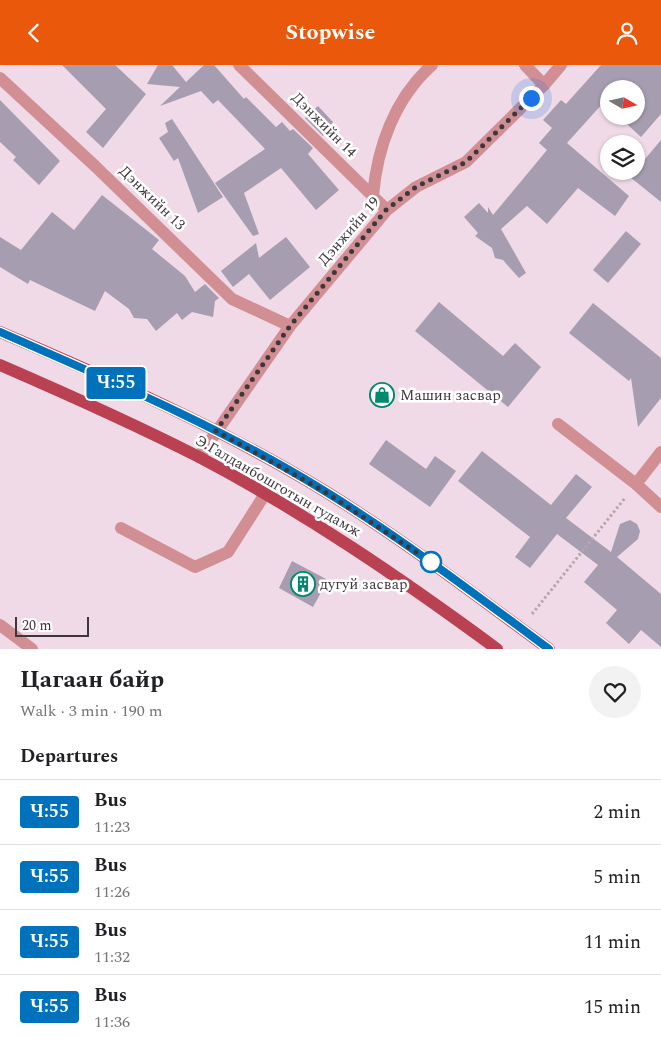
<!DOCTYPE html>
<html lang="en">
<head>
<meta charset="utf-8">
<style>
	:root { --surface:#fff; --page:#f2f2f2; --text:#202124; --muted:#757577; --line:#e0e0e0; --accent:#ea580c }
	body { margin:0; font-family:Spectral,serif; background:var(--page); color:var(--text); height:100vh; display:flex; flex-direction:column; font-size:19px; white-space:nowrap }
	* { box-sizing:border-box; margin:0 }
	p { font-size:16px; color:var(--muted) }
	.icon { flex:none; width:28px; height:28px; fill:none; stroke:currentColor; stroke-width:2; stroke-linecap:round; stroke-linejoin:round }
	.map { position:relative; height:584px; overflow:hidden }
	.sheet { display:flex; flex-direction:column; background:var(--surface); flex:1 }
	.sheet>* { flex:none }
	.badge { padding:0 10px; border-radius:4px; font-size:18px; line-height:32px }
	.needle { width:32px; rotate:99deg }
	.fabs { position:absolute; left:600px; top:15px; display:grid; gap:10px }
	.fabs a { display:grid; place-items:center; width:45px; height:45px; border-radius:50%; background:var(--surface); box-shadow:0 1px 4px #0004; font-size:25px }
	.scale { position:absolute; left:15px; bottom:12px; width:74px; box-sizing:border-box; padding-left:5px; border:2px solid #3f363b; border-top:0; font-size:14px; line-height:18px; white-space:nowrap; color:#3f363b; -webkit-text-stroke:4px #fff; paint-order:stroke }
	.you { position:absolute; width:25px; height:25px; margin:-12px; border:4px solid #fff; border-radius:50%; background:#1a73e8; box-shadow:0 0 0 8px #1a73e833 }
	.map>.badge { position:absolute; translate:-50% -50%; box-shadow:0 0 0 2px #fff }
	h2 { padding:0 20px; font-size:19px; line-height:45px }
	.round { display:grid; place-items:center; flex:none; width:52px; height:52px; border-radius:26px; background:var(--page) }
	.summary { display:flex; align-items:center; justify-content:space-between; height:85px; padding:0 20px }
	h1 { font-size:24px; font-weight:700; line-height:38px }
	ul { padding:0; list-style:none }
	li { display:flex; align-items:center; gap:15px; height:65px; padding:0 20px; border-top:1px solid var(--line) }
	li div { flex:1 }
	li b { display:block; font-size:19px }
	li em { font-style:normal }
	li .badge { min-width:55px; font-weight:700; text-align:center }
	header { display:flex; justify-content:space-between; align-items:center; height:65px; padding:0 20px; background:var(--accent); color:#fff; font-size:22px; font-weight:700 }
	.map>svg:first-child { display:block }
</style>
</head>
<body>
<header><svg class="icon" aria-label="back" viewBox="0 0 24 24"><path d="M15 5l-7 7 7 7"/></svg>Stopwise<svg class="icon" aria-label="person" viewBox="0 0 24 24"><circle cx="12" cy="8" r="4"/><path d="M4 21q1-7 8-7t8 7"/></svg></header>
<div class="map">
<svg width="661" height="584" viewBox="0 0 661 584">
	<rect width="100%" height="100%" fill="#f0dae7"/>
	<path fill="#a69db0" d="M62,0H115L146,29L103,83L86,67L106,44Z
		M158,0H172L186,17L204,0H214L244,34L246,32L276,62L282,57L290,66L293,64L313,83L308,89L339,125L316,145L281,103L244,128L259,169L253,171L215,118L265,84L218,35L213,39L201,26L160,41L180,22L147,19Z
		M601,0H661V49L641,72L618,51H636V24H609V43L603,38L567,78L629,131L615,151L578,123L547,159L527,141L501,164L526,208L519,213L503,195L495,193L492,183L475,171L478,168L464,152L479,138L488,148V142L493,150L547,85L539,78L552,63L543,55L561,35L566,39Z
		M0,35L60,96L39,120L13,95L16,92L0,77Z
		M318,41L333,57L323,71L305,53Z
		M172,54L223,132L198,148L178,93L174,96L159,73L168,67L165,58Z
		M661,75V137L630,112Z
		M102,130L159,175L152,184L185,211L195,227L205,219L219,233L215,236L213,252L192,247L182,255L177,248L156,266L147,254L134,253L129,244L105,226L95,246L30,215L28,219L0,202V172L21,185L52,147L74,165Z
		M626,166L641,179L608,218L593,205Z
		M286,172L310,202L270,235L249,209L233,222L221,206L256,178L259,193Z
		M439,237L503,291L515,278L541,302L508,342L415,266Z
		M593,238L661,293V333L638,362L631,313L629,316L569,268Z
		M386,375L426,404L435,391L456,406L430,442L369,399Z
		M482,386L551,440L576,409L592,422L566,453L611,487L620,459L630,455L637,459L640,466L638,474L617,492L661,529V582L641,565L629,579L606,558L617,545L584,517L598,500L557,469L530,503L515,492L530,472L458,416Z
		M292,496L328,515L313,542L279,523Z"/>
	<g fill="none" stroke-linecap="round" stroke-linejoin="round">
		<path stroke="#b7a5af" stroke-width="3" stroke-dasharray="2.5 2.5" stroke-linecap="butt" d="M532,549L625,433"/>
		<path stroke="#d28f93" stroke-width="12" d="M121,463L195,502L228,487L265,429"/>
		<path stroke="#d28f93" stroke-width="12" d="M239,0L387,145
			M525,0L544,20
			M0,13L95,101L232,234L290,261
			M373,131C377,82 395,33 432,0
			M558,359L636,419
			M661,387L636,419L661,442
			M199,392L290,261L387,145L416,122L466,97L544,20L561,0
			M0,560L32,584"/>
		<path stroke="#ba4152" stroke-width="12" d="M0,267C110,314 221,363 323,425C401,473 474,529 549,584
			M0,300C67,329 134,359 199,392C304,447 402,514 497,584"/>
	</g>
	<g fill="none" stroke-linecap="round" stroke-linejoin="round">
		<defs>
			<path id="line" d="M0,267C109,315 221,362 323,425C401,473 475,529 549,584"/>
		</defs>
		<use href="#line" stroke="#fff" stroke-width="11"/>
		<use href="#line" stroke="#0072bc" stroke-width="8"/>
		<path stroke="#3f363b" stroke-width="5" stroke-dasharray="0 9" d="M431,497L322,425L216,366L290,261L386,145L416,122L466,97L531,33"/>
	</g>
	<defs>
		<symbol id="shop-ring" viewBox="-11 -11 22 22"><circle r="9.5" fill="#fff" stroke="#01896e" stroke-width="1.5"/><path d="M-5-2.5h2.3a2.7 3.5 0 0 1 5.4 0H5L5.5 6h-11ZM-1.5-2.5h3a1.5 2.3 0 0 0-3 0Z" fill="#01896e"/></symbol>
		<symbol id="building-ring" viewBox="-11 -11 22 22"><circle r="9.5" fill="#fff" stroke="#01896e" stroke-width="1.5"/><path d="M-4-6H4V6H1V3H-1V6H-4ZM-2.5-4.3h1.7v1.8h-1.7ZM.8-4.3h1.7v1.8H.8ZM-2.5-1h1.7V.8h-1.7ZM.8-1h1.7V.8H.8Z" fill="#01896e"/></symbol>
	</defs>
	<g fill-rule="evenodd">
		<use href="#shop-ring" x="368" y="316" width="28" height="28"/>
		<use href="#building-ring" x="289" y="505" width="28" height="28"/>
	</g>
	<circle fill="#fff" stroke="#0072bc" stroke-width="2.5" cx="431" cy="497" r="10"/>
	<g text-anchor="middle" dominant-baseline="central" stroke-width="5" stroke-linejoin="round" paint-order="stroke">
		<g font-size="15" fill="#3f363b" stroke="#fff">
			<text transform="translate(324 60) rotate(45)">Дэнжийн 14</text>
			<text transform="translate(152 133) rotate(44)">Дэнжийн 13</text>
			<text transform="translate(349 166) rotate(-49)">Дэнжийн 19</text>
			<text transform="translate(278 421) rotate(30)">Э.Галданбошготын гудамж</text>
		</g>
		<g font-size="15" fill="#3f363b" stroke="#fff" text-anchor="start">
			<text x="400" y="330">Машин засвар</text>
			<text x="320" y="519">дугуй засвар</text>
		</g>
	</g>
</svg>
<div class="fabs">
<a><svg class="needle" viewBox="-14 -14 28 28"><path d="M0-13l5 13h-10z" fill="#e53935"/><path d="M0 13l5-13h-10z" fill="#757577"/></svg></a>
<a><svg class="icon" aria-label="layers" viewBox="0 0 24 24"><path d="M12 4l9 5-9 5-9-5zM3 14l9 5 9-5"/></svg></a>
</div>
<div class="scale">20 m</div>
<div class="you" style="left:531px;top:33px"></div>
<b class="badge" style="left:116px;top:318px;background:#0072bc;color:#fff">Ч:55</b>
</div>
<section class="sheet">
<div class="summary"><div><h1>Цагаан байр</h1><p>Walk · 3 min · 190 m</p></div><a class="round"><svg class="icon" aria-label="heart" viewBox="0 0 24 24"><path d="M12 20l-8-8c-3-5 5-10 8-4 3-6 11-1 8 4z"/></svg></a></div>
<h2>Departures</h2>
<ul>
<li><span class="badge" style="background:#0072bc;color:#fff">Ч:55</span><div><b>Bus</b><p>11:23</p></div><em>2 min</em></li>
<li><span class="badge" style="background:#0072bc;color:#fff">Ч:55</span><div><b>Bus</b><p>11:26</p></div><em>5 min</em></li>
<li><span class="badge" style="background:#0072bc;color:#fff">Ч:55</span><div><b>Bus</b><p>11:32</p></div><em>11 min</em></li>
<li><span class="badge" style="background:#0072bc;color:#fff">Ч:55</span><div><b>Bus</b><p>11:36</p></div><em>15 min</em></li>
</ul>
</section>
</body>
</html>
